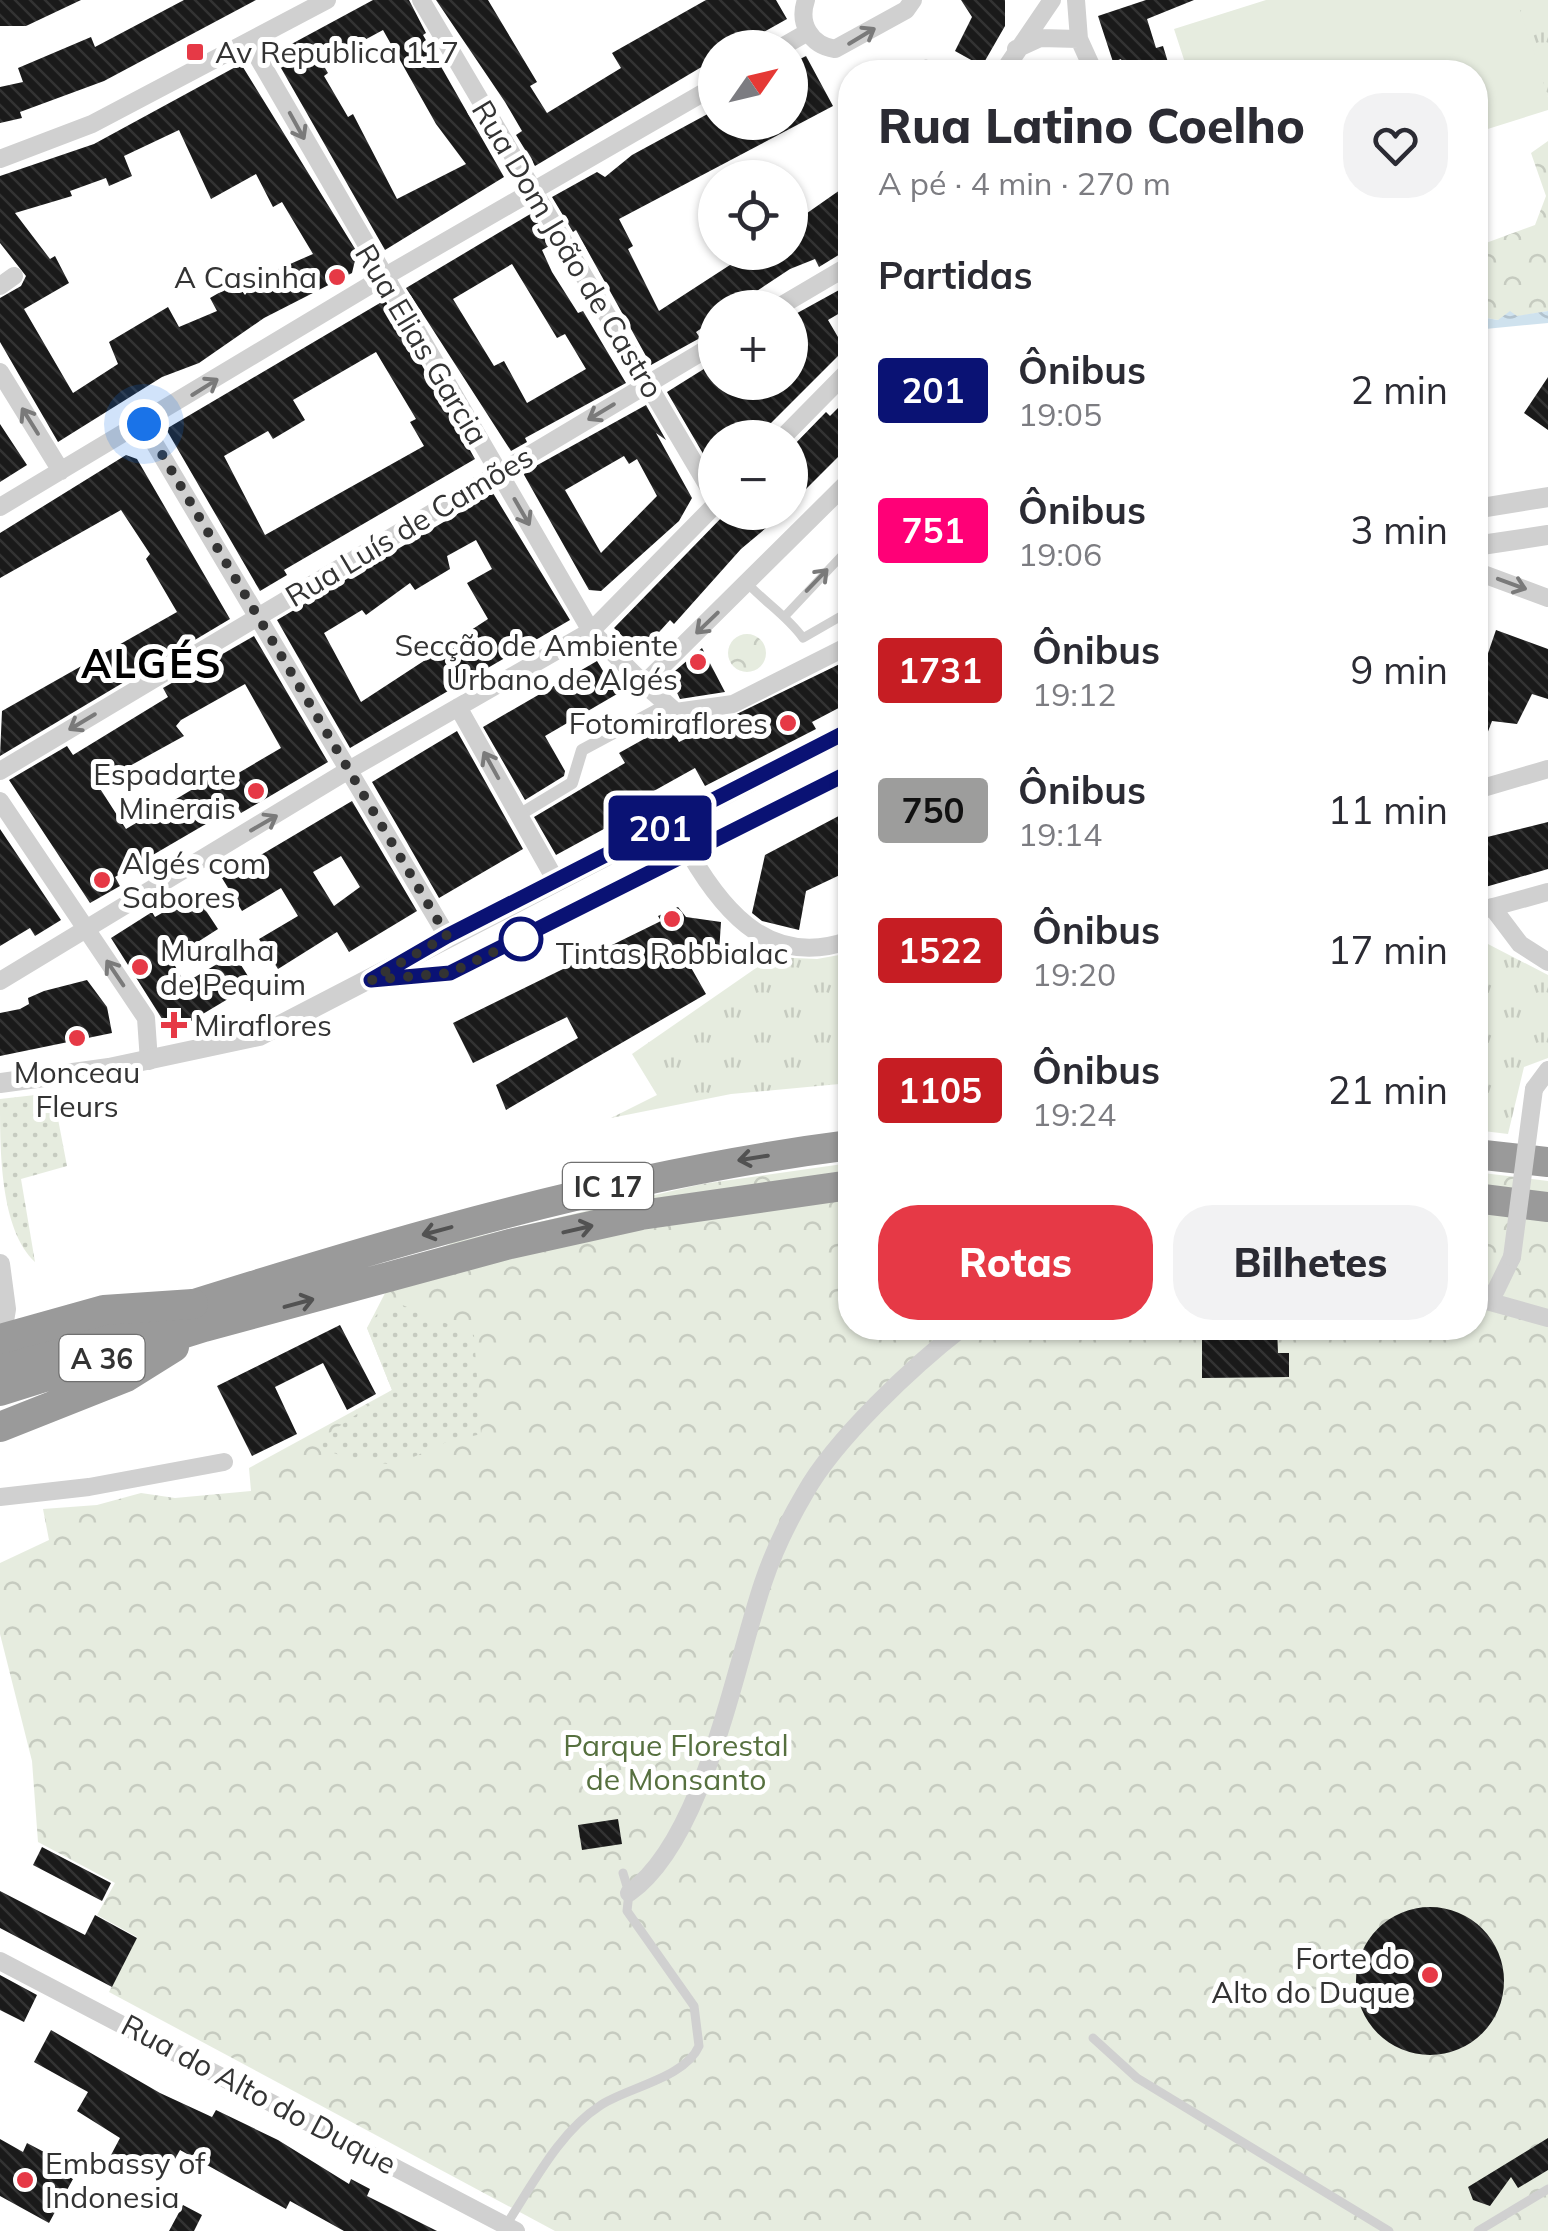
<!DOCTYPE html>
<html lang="pt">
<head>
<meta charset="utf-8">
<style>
	:root { --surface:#fff; --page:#f2f2f3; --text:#2b2b33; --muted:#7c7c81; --accent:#e63946 }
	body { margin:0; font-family:Mulish,sans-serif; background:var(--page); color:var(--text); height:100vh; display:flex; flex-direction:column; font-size:38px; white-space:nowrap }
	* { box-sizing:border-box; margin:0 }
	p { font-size:32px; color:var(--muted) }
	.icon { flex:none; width:55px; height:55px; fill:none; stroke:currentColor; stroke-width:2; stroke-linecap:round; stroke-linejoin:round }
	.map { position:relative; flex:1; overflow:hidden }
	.side { position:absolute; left:838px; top:60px; width:650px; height:1280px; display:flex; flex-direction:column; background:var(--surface); border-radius:40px; box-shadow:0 2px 8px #0004 }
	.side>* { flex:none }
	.badge { padding:0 20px; border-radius:8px; font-size:35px; line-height:65px }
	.needle { width:65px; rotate:56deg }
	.tools { position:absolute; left:698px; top:30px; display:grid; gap:20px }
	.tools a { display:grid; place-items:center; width:110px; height:110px; border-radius:50%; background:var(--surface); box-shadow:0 2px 8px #0004; font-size:50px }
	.you { position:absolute; width:50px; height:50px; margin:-25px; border:8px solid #fff; border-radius:50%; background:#1a73e8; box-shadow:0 0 0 15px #1a73e833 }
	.map>.badge { position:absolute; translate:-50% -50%; box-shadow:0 0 0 5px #fff }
	h2 { padding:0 40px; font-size:38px; line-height:90px }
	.round { display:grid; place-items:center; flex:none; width:105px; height:105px; border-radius:40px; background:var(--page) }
	.headline { display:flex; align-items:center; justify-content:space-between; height:170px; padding:0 40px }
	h1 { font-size:48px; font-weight:800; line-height:75px }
	.primary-button { display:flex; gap:20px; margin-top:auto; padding:20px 40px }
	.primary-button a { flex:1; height:115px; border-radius:40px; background:var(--accent); color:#fff; font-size:40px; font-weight:800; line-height:115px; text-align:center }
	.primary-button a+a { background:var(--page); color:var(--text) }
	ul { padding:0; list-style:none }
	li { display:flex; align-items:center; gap:30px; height:140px; padding:0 40px }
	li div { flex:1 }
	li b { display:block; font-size:38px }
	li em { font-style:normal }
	li .badge { min-width:110px; font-weight:700; text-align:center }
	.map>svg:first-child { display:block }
</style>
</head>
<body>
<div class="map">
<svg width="1548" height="2231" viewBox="0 0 1548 2231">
	<defs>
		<pattern id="grass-tufts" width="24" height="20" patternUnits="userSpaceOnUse" patternTransform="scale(2.5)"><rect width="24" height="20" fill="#e6ecdf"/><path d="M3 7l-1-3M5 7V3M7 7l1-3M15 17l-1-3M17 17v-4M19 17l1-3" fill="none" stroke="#c6cbc0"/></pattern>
		<pattern id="forest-crowns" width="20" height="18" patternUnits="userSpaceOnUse" patternTransform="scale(2.5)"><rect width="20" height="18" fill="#e6ecdf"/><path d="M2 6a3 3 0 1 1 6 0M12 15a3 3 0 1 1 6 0" fill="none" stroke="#c6cbc0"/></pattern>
		<pattern id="garden-dots" width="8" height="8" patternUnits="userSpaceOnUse" patternTransform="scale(2.5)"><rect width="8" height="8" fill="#e6ecdf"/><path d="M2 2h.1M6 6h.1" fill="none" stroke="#c6cbc0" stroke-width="1.8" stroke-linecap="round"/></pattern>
		<pattern id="water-waves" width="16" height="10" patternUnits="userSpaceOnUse" patternTransform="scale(2.5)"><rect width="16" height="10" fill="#cfe2ee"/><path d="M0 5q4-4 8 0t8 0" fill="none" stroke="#b2c2cd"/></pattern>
		<pattern id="building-back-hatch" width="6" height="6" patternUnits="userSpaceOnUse" patternTransform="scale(2.5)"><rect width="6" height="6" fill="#1a1a1a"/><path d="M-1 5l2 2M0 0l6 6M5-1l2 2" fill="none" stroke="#333"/></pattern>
	</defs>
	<rect width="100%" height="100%" fill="#fff"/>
	<path fill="url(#grass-tufts)" d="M1515,0H1548V98Z
		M1486,943L1548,975V1058L1524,1067L1508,1134L1475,1130V946Z
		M850,953V1083L731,1094L611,1118L657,1095L632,1054L772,957L817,959Z"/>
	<path fill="url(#forest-crowns)" d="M1548,141V311L1498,320L1475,316V247L1535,225L1546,196L1531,153Z
		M728 653a19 19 0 1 1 38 0a19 19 0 1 1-38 0Z
		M850,1163V1328H1475V1172L1548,1181V2231H555L109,1992L137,1937L97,1915L115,1883L38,1842L32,1761L0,1634V1563L49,1540L43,1509L97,1505L141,1493L175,1498L251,1491L249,1468L392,1390L367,1328L398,1268L454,1242L702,1184Z"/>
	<path fill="url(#garden-dots)" d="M53,1093L67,1166L21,1179L35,1262C0,1229 0,1151 0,1099Z
		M400,1304L474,1335L481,1434L444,1443L396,1465L350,1459L312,1445L392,1390L367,1328L380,1310Z"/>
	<path fill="#e6ecdf" d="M1266,0H1517L1548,97V110L1475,133V72H1188L1174,29Z"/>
	<path fill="url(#water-waves)" d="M1510,311L1517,316L1548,311V323L1475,330V316L1498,320Z"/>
	<path fill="url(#building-back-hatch)" fill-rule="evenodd" d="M0,0H81L26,26H0Z
		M184,0H256L104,81L20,112L22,118L0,123V87L23,82L18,68L91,37L95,47Z
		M373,0H409L426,33L423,35L504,177L385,250L273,54ZM383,30L436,124L466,164L397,199L353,114L348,117L324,76L328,73L322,63Z
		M436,0H488L537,82L530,86L547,113L621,68L612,53L706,0H776L787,19L735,48H715V59L535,166L516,135L522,131L505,102Z
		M961,0H1005V26L982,66L955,51L972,17Z
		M1146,0H1194L1147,19L1156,48L1163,46L1171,72H1125L1121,59L1113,62L1098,16Z
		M806,56L833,106L619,219L633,246L628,249L659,311L750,252H790V225L850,183V248L819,267L815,259L790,269L731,308H715V319L696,332L700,338L651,365L576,230L573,232L552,197L597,172L605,177L632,155L715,110V122H790V64Z
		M241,64L357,252L352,273L264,318L199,363L162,377L58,442L0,342V298L21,286L26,276L0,243V176L94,144ZM179,130L211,199L256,174L273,207L282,202L313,254L258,278L245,295L236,283L210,298L217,311L179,327L168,307L109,342L118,364L73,393L24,309L69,283L55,256L50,259L15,213L72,196L70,191L106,178L109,186L132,176L124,156Z
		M532,213L551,245L542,250L552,272L578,313L583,311L626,383L525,438L527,442L511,451L406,288ZM512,264L557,338L565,334L586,369L527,403L504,361L494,366L453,299Z
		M850,284V307L828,320L845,349L756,438H715L712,469L667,392L715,362V382H790V317Z
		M385,300L475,459L284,570L287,575L260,591L166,429ZM376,352L416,419L410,422L424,446L265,535L224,456L268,431L273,439L305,420L293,400Z
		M1548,377V430L1524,413Z
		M850,396V445L790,505V449L826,412L830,416Z
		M646,405L666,440L656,433L692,498L679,521L601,591L589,590L523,473ZM624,456L629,464L637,459L657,496L601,553L565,490Z
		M0,424L27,465L0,482Z
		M126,455L137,459L230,619L0,756L2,711L177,612L146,559L150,554L121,510L0,578V533Z
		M493,493L570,620L350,748L277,620ZM476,540L492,569L467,583L488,619L361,702L324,633L362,610L366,615L410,583L415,590L450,569L447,556Z
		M727,512H785L741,549L674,624L670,620L640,653L614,628Z
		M1496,630L1548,649V699L1532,694L1517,724L1492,721L1476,763L1475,656L1485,662Z
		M254,636L328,762L241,813L237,806L211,821L115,877L120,886L90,903L9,780L67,746L73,755L168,697L163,688ZM245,684L281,748L223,782L218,774L126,829L97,784L184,736L176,726L181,720Z
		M702,648L725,692L680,699L669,676Z
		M850,659V702L812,722L816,729L705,786L695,768L643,797L648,805L556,855L534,817L625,763L619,753L669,725L679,742Z
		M597,661L617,694L545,736L565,771L564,776L525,800L483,727Z
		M457,731L523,849L439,898L372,782Z
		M352,801L417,911L349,952L337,932L278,969L259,939L298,916L281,888L242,911L222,878ZM341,856L360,887L334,906L313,872Z
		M850,810V858L842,874L806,891L799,930L762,921L752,913L765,855Z
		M1548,822V869L1475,890V840Z
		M0,829L61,920L35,936L30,928L0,946Z
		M195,894L218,929L171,959L185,983L234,954L253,984L171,1033L111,938L152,912L155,917Z
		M678,907L686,917L721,922L718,968L689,964L706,994L506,1110L496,1085L578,1038L567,1017L473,1063L453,1023L661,921L658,916Z
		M87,980L107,1007L112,1033L0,1056V1013L20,1009L29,1004L28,998L44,991Z
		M340,1325L376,1394L347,1410L323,1363L275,1387L297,1434L252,1456L217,1386Z
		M1202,1328H1277L1278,1353H1289V1377L1202,1378Z
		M618,1819L622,1844L582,1850L578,1825Z
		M42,1847L111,1883L102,1901L33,1865Z
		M0,1891L85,1935L95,1915L137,1938L112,1987L0,1928Z
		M1356 1981a74 74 0 1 1 148 0a74 74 0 1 1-148 0Z
		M0,1975L37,1995L24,2022L0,2010Z
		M51,2030L160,2093L212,2117L216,2110L278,2140L349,2184L351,2179L370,2189L367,2196L437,2231H344L290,2201L286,2209L180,2150L162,2182L111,2155L120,2138L77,2111L88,2092L34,2062Z
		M1548,2138V2170L1518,2188L1511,2177L1490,2206L1473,2200L1468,2187Z
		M0,2139L23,2152L27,2143L61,2161L56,2170L73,2179L49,2223L0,2196Z
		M183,2205L202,2215L194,2231H169Z"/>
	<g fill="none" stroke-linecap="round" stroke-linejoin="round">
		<path stroke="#d0d0d0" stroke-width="9" d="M926,64L942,72
			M748,584C767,604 787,616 803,638L850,611
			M786,615L850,547
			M1093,2038L1137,2078L1389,2231
			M506,2225C533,2184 559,2132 601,2105C629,2087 685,2078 699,2046L694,2006L627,1911L629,1893L623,1873
			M1478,2231L1548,2189"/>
		<path stroke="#d0d0d0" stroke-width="12" d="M519,815L572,783L582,750L664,706"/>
		<path stroke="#d0d0d0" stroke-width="18" d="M421,0L715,498
			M806,0C798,23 810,45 835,49L906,10L913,0
			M1076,0L1079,39L1094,72
			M249,42L591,631L644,684
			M780,48L808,32
			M1016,49L1040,38L1079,39
			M1003,72L1052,0
			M0,159L92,124L327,0
			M0,286L14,276
			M777,308L850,265
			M0,372L61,471
			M143,424L447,936
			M782,438L850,369
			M850,480L644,684L676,712L733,704L850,645
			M0,507L382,278L715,86
			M1475,571L1548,598
			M458,707L556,881
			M0,771L715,344
			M1476,790L1548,769
			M0,801L146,1018L149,1061
			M690,854C726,916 773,968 850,940
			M1492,907L1520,944L1548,962
			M1475,912L1548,892
			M0,981L347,771L591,631L715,505
			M1534,1089L1548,1070
			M1487,1301L1548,1318
			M1475,1309L1496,1290L1512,1257
			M0,1497L89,1487L224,1462
			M629,1893C704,1840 734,1669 763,1583C773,1553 789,1520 805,1493C835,1439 913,1366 962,1328
			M0,1961L516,2231"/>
		<path stroke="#d0d0d0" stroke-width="20" d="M1475,509L1548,497
			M1475,546L1548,535
			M378,980L450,973L850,772
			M0,1083L109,1068L259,1036L850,730
			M0,1264L6,1309L0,1345"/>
		<path stroke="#9a9a9a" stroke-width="30" d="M1475,1154L1548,1162
			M1475,1198L1548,1207
			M0,1365C280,1278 558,1182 850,1145
			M0,1391L204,1327L510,1244L641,1215L850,1185
			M0,1427L126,1377L174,1347"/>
		<path stroke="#d0d0d0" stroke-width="18" d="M1512,1257L1534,1089"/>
		<path stroke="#9a9a9a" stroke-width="30" d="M0,1339L104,1310L193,1304"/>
	</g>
	<defs><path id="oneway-shaft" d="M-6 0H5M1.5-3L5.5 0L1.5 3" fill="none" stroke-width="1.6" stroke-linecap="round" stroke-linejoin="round" transform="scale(2.5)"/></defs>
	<g stroke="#7a7a7a">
		<use href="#oneway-shaft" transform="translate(862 36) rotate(-31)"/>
		<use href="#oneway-shaft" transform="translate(297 126) rotate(61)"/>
		<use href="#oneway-shaft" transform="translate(205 387) rotate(-32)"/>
		<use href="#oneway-shaft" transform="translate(601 412) rotate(149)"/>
		<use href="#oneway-shaft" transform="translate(30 421) rotate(-122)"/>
		<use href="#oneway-shaft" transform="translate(522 512) rotate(60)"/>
		<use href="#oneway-shaft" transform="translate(817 580) rotate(-46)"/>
		<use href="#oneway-shaft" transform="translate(1512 584) rotate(20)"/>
		<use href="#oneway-shaft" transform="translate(707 623) rotate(136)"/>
		<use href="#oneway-shaft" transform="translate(82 722) rotate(149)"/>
		<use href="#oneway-shaft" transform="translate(491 765) rotate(-119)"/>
		<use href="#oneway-shaft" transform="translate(264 823) rotate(-30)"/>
		<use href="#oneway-shaft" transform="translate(115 973) rotate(-124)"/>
	</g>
	<g stroke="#525252">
		<use href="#oneway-shaft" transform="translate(753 1158) rotate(171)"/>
		<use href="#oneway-shaft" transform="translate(578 1229) rotate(-13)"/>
		<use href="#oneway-shaft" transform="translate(437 1231) rotate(165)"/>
		<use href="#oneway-shaft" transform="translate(299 1303) rotate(-15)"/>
	</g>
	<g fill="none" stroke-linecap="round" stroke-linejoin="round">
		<defs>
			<path id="line" d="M850,730L447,936L371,980L450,973L850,772"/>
		</defs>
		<use href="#line" stroke="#fff" stroke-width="22"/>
		<use href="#line" stroke="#0a1274" stroke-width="15"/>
		<path stroke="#333" stroke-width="10" stroke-dasharray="0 18" d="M144,424L447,936L371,980L450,973L521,939"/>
	</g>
	<g fill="#e63946" stroke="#fff" stroke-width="4">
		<rect x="185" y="42" width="20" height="20" rx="5"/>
		<circle cx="337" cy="277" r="10"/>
		<circle cx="698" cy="662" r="10"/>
		<circle cx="788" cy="723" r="10"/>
		<circle cx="256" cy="791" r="10"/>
		<circle cx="102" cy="880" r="10"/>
		<circle cx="672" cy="919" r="10"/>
		<circle cx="140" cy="967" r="10"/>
		<path d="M169 1010h10v10h10v10h-10v10h-10v-10h-10v-10h10z"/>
		<circle cx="77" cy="1038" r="10"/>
		<circle cx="1430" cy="1975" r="10"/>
		<circle cx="25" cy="2180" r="10"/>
	</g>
	<circle fill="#fff" stroke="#0a1274" stroke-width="5" cx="521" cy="939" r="20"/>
	<g text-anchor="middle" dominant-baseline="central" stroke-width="10" stroke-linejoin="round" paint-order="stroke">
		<g fill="#fff" stroke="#707070" stroke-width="2.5">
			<rect x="563" y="1163" width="90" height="46" rx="8"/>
			<rect x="59.5" y="1335" width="85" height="46" rx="8"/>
		</g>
		<g font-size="28" font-weight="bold" fill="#333">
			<text x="608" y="1186">IC 17</text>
			<text x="102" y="1358">A 36</text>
		</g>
		<g font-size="30" fill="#333" stroke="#fff" text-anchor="start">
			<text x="215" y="52">Av Republica 117</text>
			<text x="317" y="277" text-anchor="end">A Casinha</text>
			<text x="678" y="645" text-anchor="end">Secção de Ambiente<tspan x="678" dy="34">Urbano de Algés</tspan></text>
			<text x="768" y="723" text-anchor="end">Fotomiraflores</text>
			<text x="236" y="774" text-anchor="end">Espadarte<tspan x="236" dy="34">Minerais</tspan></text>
			<text x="122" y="863">Algés com<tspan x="122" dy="34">Sabores</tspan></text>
			<text x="160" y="950">Muralha<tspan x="160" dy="34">de Pequim</tspan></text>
			<text x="672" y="953" text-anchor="middle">Tintas Robbialac</text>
			<text x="194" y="1025">Miraflores</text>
			<text x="77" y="1072" text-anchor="middle">Monceau<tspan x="77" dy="34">Fleurs</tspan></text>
			<text x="1410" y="1958" text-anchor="end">Forte do<tspan x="1410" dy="34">Alto do Duque</tspan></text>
			<text x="45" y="2163">Embassy of<tspan x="45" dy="34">Indonesia</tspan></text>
		</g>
		<g font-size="30" fill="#333" stroke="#fff">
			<text transform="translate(568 249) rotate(59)">Rua Dom João de Castro</text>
			<text transform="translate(422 344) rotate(59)">Rua Elias Garcia</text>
			<text transform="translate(409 526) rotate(-31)">Rua Luís de Camões</text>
			<text transform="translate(259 2094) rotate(28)">Rua do Alto do Duque</text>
		</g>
		<g font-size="30" fill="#56703f" stroke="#fff">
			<text x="676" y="1745">Parque Florestal<tspan x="676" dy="34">de Monsanto</tspan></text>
		</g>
		<g font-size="40" font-weight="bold" letter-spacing="2.5" fill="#000" stroke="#fff">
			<text x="152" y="663">ALGÉS</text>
		</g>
	</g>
</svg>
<div class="tools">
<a><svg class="needle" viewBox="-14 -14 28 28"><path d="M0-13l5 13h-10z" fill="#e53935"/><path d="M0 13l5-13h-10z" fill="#7c7c81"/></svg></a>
<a><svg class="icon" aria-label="locate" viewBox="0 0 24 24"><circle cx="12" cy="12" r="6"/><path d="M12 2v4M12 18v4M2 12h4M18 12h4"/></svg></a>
<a>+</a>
<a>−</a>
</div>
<div class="you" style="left:144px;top:424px"></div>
<b class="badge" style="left:660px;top:828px;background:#0a1274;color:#fff">201</b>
<section class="side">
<div class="headline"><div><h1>Rua Latino Coelho</h1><p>A pé · 4 min · 270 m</p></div><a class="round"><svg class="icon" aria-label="heart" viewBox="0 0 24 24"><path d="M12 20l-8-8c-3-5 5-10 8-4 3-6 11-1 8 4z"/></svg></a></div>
<h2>Partidas</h2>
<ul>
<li><span class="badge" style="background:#0a1274;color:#fff">201</span><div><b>Ônibus</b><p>19:05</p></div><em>2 min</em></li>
<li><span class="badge" style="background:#f07;color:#fff">751</span><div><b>Ônibus</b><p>19:06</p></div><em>3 min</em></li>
<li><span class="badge" style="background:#c61d23;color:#fff">1731</span><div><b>Ônibus</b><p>19:12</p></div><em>9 min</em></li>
<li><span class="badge" style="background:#9d9d9c;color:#111">750</span><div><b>Ônibus</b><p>19:14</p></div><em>11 min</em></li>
<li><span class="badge" style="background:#c61d23;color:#fff">1522</span><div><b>Ônibus</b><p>19:20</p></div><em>17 min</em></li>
<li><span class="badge" style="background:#c61d23;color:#fff">1105</span><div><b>Ônibus</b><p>19:24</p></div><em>21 min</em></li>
</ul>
<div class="primary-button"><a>Rotas</a><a>Bilhetes</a></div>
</section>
</div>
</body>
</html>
